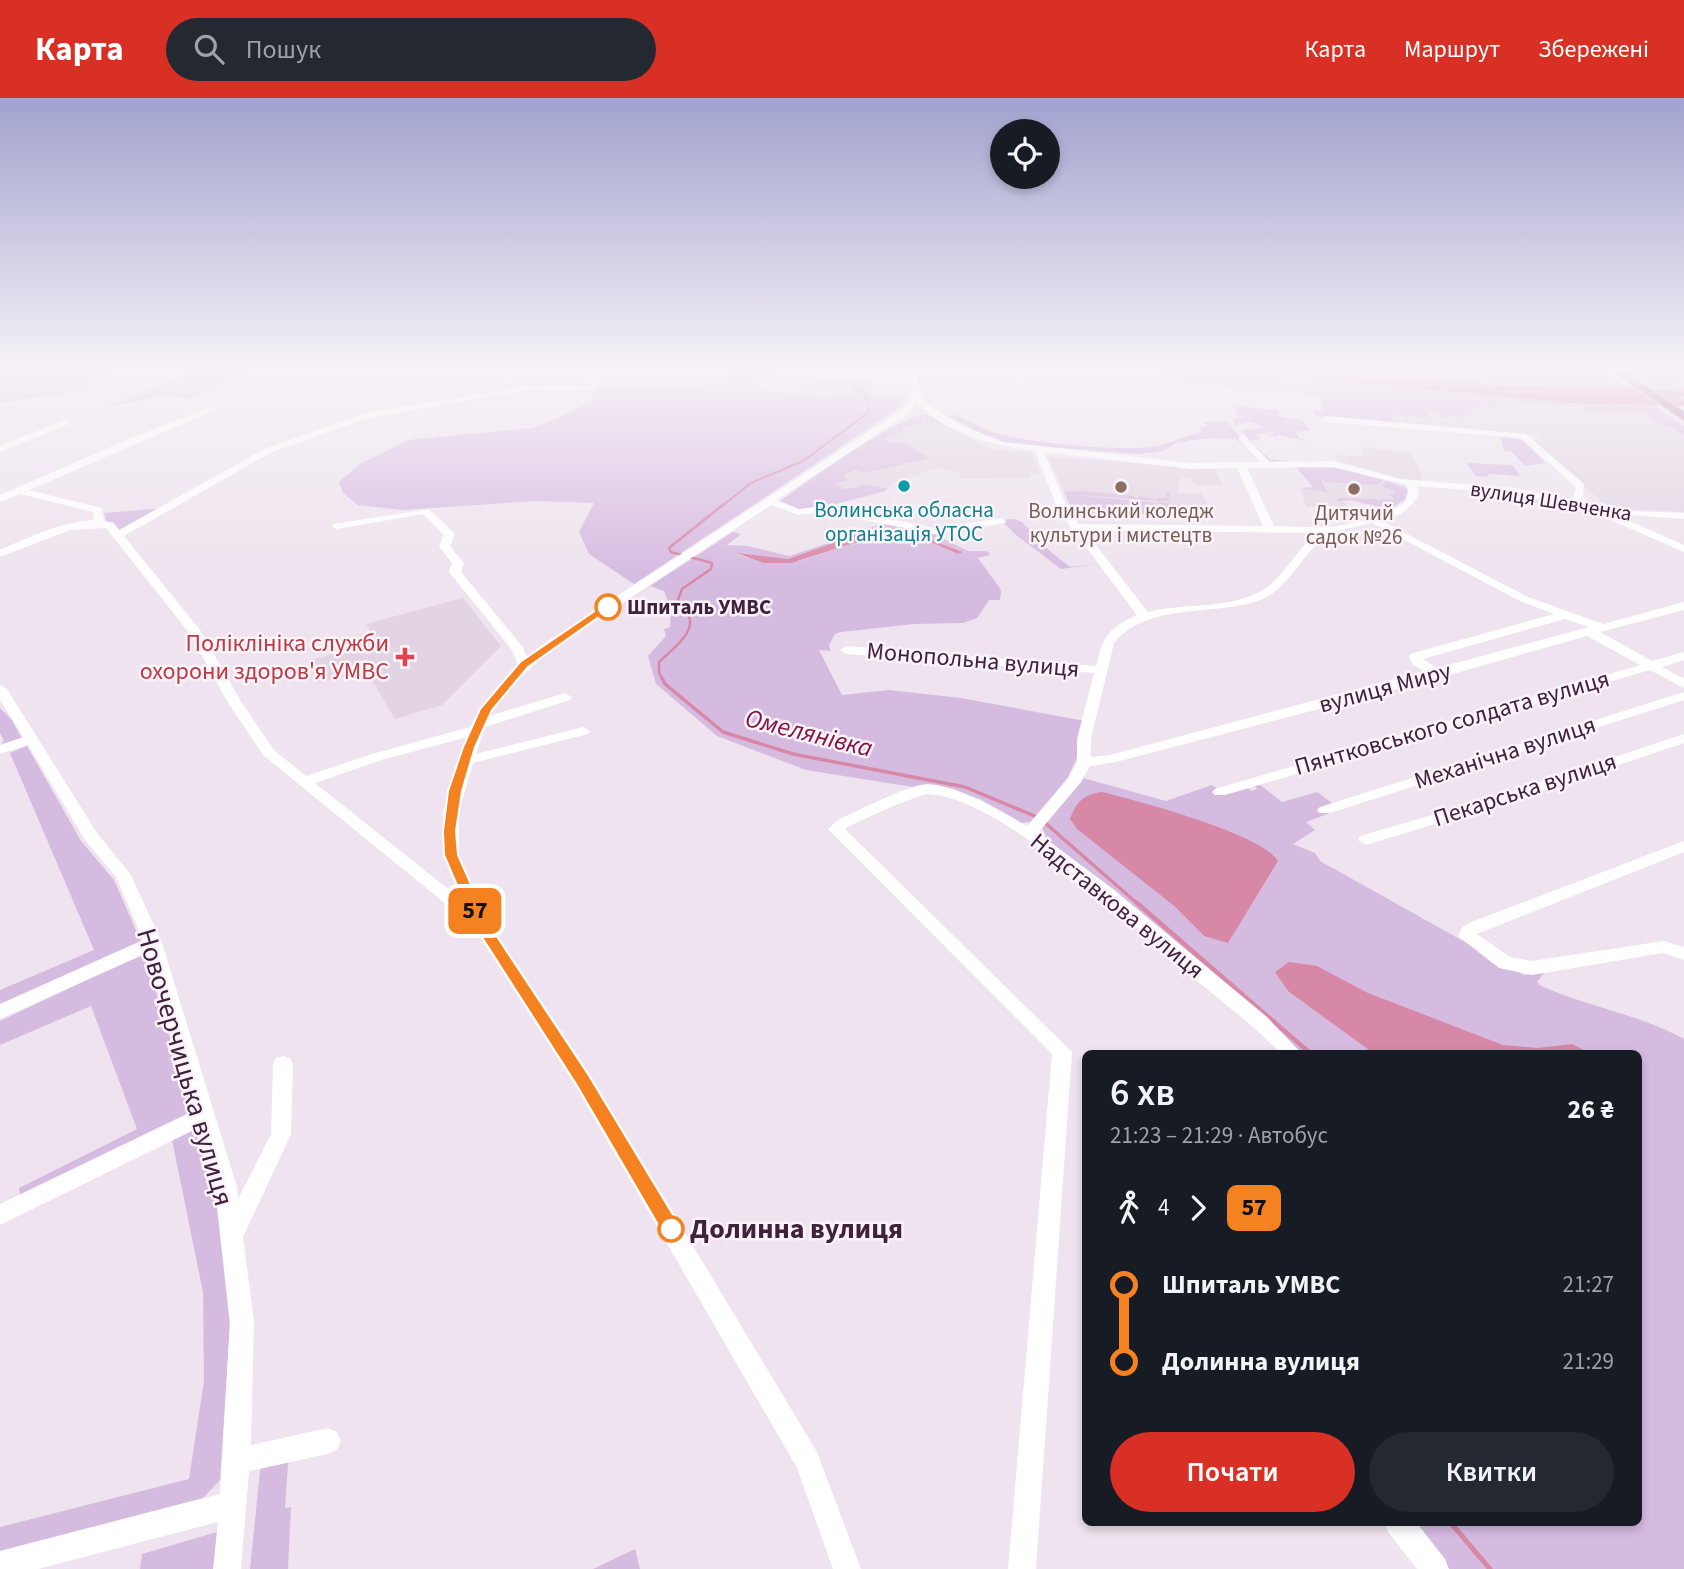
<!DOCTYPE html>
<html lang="uk">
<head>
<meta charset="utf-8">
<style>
	:root { --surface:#171b24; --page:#242831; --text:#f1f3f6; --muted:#9ea1a6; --accent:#d93025 }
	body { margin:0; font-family:"Source Sans 3",sans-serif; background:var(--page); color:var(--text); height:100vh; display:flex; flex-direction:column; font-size:26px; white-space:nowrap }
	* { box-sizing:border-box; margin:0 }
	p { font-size:23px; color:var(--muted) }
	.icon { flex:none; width:38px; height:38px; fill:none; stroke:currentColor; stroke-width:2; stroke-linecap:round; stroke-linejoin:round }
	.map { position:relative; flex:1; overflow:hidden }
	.details { position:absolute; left:1082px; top:952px; width:560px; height:476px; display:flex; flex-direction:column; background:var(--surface); border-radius:10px; box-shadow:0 4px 10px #0003 }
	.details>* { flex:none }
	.badge { padding:0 14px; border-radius:10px; font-size:24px; line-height:46px }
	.controls { position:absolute; left:990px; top:21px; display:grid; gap:14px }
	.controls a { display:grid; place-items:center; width:70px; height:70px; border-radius:50%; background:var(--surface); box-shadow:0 4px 10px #0003; font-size:35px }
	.map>.badge { position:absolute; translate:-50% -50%; box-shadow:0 0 0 4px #fff }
	.legs { display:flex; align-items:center; gap:10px; height:77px; padding:0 28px; font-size:23px }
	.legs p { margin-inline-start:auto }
	.head { display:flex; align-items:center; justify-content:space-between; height:119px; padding:0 28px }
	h1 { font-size:38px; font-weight:600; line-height:52px }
	.primary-button { display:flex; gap:14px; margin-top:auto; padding:14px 28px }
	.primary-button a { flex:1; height:80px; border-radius:42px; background:var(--accent); color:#fff; font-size:28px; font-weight:600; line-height:80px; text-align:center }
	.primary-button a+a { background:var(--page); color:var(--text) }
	ul { padding:0 28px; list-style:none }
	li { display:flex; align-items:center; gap:24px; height:77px; font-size:26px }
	li i { display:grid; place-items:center; width:10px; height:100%; margin:0 9px; background:currentColor }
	li i::after { content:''; width:18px; height:18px; margin:-9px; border:5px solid; border-radius:50%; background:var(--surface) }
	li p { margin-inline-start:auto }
	li:first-child i { background:linear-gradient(#0000 50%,currentColor 0) }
	li:last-child i { background:linear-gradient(currentColor 50%,#0000 0) }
	header { display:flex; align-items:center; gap:42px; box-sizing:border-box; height:98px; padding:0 35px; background:var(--accent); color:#fff }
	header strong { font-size:33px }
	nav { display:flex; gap:38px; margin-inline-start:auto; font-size:24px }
	.search { width:490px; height:63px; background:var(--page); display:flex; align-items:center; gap:18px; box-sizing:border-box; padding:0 24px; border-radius:38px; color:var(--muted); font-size:26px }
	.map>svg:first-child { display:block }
</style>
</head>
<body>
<header>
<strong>Карта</strong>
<div class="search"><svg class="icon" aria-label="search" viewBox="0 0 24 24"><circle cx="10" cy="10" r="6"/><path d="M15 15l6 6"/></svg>Пошук</div>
<nav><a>Карта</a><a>Маршрут</a><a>Збережені</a></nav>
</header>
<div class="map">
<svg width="1684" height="1471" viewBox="0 0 1684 1471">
	<rect width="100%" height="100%" fill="#eee3ee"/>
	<path fill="#e2d4e2" d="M601,272H742L698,290L597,289Z
		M805,280L854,283L858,297L838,296L836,299L828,300L796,296Z
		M1469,300L1610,309L1653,315L1684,337V414L1609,410L1531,343L1539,341L1536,337L1393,326L1388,307Z
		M927,317L991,351L1031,355L1040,375H1030L1031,379L961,381L959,375L938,370L895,384L885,393L871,398L855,400L806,396L881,339Z
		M1362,349L1409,354L1421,374L1422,384L1400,381L1336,362L1335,357L1364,359Z
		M1053,359L1215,371L1223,387H1195L1190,380H1181L1179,385L1177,395H1201L1213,415L1074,416L1049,361Z
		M1296,369L1337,370L1406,388L1407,396L1405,401L1390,411L1350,402L1340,403L1354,412L1347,413L1331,407L1306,409L1300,390L1313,389Z
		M463,500L501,548L442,607L395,621L366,572L319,585L307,563L377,544L366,526Z"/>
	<path fill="#d6bbe1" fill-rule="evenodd" d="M0,272H119L81,293L0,305Z
		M196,272H259L190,301L164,297L106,310Z
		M742,272L780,275L758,284L761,286L756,291L828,300L836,299L837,296H857L852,292L854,283L871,284V299H906L896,312L634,486L589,456L579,434L594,405L534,403L402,412L358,407L343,395L339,384L360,366L408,342L531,330L559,320L591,302L597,289L698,290Z
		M1117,272H1249L1629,301L1653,307L1684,328V337L1672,329L1663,328L1644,315L1583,314L1587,313L1581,308L1507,305L1499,306L1495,311L1468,308L1473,317L1438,320L1443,318L1440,315L1429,314L1427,317L1431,320L1392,317L1393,326L1315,318L1314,312H1321V300L1307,296L1180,287L1181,278Z
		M1322,272H1602L1627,289L1496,288L1477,283L1461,284Z
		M1625,272H1684V293L1652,290Z
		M1235,308L1278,312V318L1302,322L1310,332L1296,334L1299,340L1310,344L1279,337L1275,339L1269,337L1274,336L1271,334L1255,337L1261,341L1249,343L1271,362H1289L1268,364L1241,332L1263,330L1252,324L1237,326L1239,330L1233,325L1235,320L1245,319L1237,318Z
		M926,316L943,324L927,325L924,320L919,321L924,322L923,325L902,330L904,333L885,340L890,344L904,345L929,360L865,375L856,372L843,377L849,382L835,385L843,391L859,389L858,387L864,386L888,391L885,393L805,414L777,405C807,385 895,319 926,316Z
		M957,317C969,323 982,331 996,335C1028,345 1118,353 1151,349C1168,347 1185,337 1202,334L1200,330L1207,327L1203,324L1227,323L1252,354L1236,341L1217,340L1192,342L1174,346L1164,353L1138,356L1010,346L989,341L948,318Z
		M1500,338L1524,342L1545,365L1525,368L1512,354L1504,353Z
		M1467,365L1512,367L1521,378L1487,376L1488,379L1475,378Z
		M1296,369L1337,370L1383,382L1378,387L1324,384L1318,375L1327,394L1300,390L1313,389Z
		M1386,383L1408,391L1405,401L1390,411L1350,402L1340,403L1362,417L1337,402L1339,400L1395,402L1389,396H1396L1395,393L1381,388Z
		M1082,393L1133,398L1138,400L1139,398L1157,402V400H1167V394L1170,396L1168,402L1164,403L1067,396L1155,405L1162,410L1155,415L1164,410L1157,404L1181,407L1198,415L1074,416L1064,394Z
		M166,410L121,434L114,425L106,423L104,415Z
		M1014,421L1022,424L1052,455L1070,469L1098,466L1061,471L1016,437L1003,424L1006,423L1000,422Z
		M885,426L930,434L968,453H987L990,457L978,460L1001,492L1000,502H989L977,520L963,525L914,526L841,534L835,536L829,547L831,553L819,552L842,597L889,592L961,600L1085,623L1076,662L1068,679L1033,724L1021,725L980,701L936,687L913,689L806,672L717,638L656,586L648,558L666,538L664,531L670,529L671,511L664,493L650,488L618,509L733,434L741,436L727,447L748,448L789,458L856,436L853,434L857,432ZM890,430L903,431L963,454L958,456L909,435L893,433L799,463L749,460L736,456L788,461L869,432Z
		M0,610L12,622L22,641L0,648L4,643L0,635Z
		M27,648L81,743L114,782L141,844L0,908V892L94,852L10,655Z
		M1083,680L1166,703L1212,687L1223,696L1247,689L1251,693L1257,691L1254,687L1259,686L1282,704L1317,694L1332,705L1323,709L1330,715L1306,724L1315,732L1293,746L1315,755L1320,763L1524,877L1545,874L1537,884L1541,888C1588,909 1639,916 1684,941V1471H1449L1412,1425L1638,1424V956L1415,955L1289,894L1373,955H1302L1138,816L1048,744L1042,729ZM1242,740L1275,758L1204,838L1173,807Z
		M144,855L193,1016L20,1098L19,1090L137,1031L91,908L0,947V923Z
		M195,1031L215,1093L230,1228L220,1382L203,1400L0,1453V1429L189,1381L204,1283L203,1194L172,1042Z
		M294,1358L288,1366L285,1410L291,1409L288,1471H250L260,1373L262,1368Z
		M217,1434L214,1471H140L142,1456Z
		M635,1451L640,1471H593Z"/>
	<path fill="#d788a6" d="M1218,272H1322L1461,284L1477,283L1496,288L1627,289L1684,293V299L1677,300L1684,302V308L1573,305Z
		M890,430L903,431L963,454L958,456L909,435L893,433L791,465H764L736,455L788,461L869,432Z
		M1102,694C1135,702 1263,736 1278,763L1228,845L1204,838L1173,807L1077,731L1070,721C1077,703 1083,697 1102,694Z
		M1289,864L1317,868L1368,895L1503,947L1537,950L1572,946L1590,955H1373L1289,894L1275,874Z"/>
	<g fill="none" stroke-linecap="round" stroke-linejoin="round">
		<path stroke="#d788a6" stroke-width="2" d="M722,408L751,385L803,363L869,314L866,297L855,289L861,272"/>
		<path stroke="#d788a6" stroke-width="2.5" d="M663,582L659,575V564C669,554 692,538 690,522C689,515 682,508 678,502L682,491L711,471L712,465L671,454L669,450L724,406"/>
		<path stroke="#d788a6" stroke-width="3.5" d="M662,580L665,586L723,634L793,656L965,689L1037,719
			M1043,723L1139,807"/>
		<path stroke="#d788a6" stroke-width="4.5" d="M1137,805L1311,956"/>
		<path stroke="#d788a6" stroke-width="5" d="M1450,1424L1490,1471"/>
		<defs>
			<path id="major" d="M1610,272H1622L1684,314V322Z"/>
		</defs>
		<use href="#major" stroke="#cac1c8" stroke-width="3"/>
		<path fill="#fff" fill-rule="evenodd" d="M595,272H603L597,289L593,291L528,292L371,319L270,355L124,438L200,532L242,605L274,652L306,678L372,656L470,629C482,605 498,586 518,568L512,552L449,474L452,465L439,448L444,437L423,416L337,431L333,430V426L429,411L455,436L450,448L464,465L461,474L522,548L527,559L539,549L902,312L912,298L910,286L823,281L779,272L909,281L907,272H915L920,296L926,305L963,328L1004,344L1191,365L1260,364L1238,340L1243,337L1270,364L1333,363L1401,381L1514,390L1573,402L1576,389L1520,340L1325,324L1321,321L1325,318L1526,336L1584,386L1583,400C1605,416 1657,413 1684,415V421L1614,416L1684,447V454L1606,420L1605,418L1610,415L1514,396L1417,388L1419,396C1411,412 1399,418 1382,423L1528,499L1603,526L1684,504V512L1600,534L1652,563L1684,554V562L1662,569L1684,581V590L1650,572L1225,697H1215L1212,694L1215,691L1640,567L1587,538L1442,579L1116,664L1090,668L1081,684L1038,735L1113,791L1267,919L1302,956H1281C1254,927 1222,904 1192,879C1135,829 1003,700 928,696C920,696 853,725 845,731L1072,954L1036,1471H1008L1052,956L828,731L839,721C865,710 893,694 920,687C948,681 1003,714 1027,728L1069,679L1077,664V641L1094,575L846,556L840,552L846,548L1096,568C1103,539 1109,529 1137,517L1058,412L1035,353C998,349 940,334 917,304L908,316L777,402L799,411L823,408L935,430L1001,420L1006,423L1005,425L935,436L823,414L798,417L771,407L547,555L510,589L489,618L565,595L572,599L570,602L485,629L476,656L583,629L590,633L588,636L473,665L459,714V757L489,825L589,975L817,1354L861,1471H833L797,1370L575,987L473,828L264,658L228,605L190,536L106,430L70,432L0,459V452C30,439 60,424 94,422L93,414L20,396L0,404V397L133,339L211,309L218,311L29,392L102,410L104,423L113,425L119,432L264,351L366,315L528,288L590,287ZM1044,354L1191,371L1237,370L1263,428L1079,426L1068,411ZM1333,369L1407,387C1408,393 1409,398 1405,403C1394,417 1346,427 1329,429C1311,430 1292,428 1274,428L1247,370ZM1372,425L1520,503L1554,516L1410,556L1409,559L1413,567L1424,573L1110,657L1091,659V641L1114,545C1149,503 1214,519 1260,502C1291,490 1300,456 1326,439C1339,431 1356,429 1372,425ZM1084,432L1318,435C1298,449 1288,472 1270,487C1238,513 1185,504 1148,514ZM1565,521L1589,529L1437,570L1423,561ZM467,639L443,714V757L462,802L315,685L382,662Z
			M66,321L70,324L69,326L0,354V348Z
			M0,587L7,591L97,735L131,777L162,845L237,1089L238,1101L271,1036L273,966L276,960L283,958L290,960L293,966L291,1036L243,1139L254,1223L251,1347L328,1330L337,1334L341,1343L337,1352L328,1356L249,1373L241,1471H213L218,1424L38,1471H0V1453L220,1396L230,1223L215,1089L198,1030L0,1127V1106L193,1013L147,855L0,921V906L143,842L116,779L85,742L28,647L0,656V647L23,639L0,602Z
			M1684,594V602L1330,715H1320L1317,712L1320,709Z
			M1684,636V645L1517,701L1366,747L1358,742L1360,738L1507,695Z
			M1684,743V754L1477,836L1510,859L1532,863L1664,843L1684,849V862L1663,855L1532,877L1499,870L1458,838L1462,829L1469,825Z
			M1384,1424H1416L1445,1461L1449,1471H1417L1388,1434Z"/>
		<use href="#major" fill="#a7659a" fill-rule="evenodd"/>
	</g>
	<linearGradient id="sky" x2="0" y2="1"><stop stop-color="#a1a2ce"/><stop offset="0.57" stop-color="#f7f2f7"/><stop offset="1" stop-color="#f7f2f7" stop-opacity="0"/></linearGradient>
	<rect width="1684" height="478" fill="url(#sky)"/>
	<path fill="#f58220" stroke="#fff" stroke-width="2" d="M605,506L613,509L528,569L492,612L475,649L462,693L456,733L458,757L488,825L588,976L678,1125L681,1131L678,1137L671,1140L664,1137L576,986L474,827L444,757L443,733L448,693L463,649L480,611L520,564Z"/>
	<circle fill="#0f9aa8" stroke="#faf4fa" stroke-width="2.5" cx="904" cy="388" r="7"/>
	<g fill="#8d6e63" stroke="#faf4fa" stroke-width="2.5">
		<circle cx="1121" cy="389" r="7"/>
		<circle cx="1354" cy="391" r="7"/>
	</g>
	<g fill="#fff" stroke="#f58220" stroke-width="3.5">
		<circle cx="608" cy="509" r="12"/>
		<circle cx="671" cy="1131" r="12"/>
	</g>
	<path fill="#e0444e" stroke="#faf4fa" stroke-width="2.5" d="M401.5 548.5h7v7h7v7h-7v7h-7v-7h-7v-7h7z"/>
	<g text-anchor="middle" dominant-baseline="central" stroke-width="5" stroke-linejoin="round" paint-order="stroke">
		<g font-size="21" fill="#41213b" stroke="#faf4fa">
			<text transform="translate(1551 403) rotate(9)">вулиця Шевченка</text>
		</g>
		<g font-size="21" fill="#0d838f" stroke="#faf4fa">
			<text x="904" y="412">Волинська обласна<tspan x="904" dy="24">організація УТОС</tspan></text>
		</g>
		<g font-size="21" fill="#785e54" stroke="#faf4fa">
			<text x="1121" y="413">Волинський коледж<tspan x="1121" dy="24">культури і мистецтв</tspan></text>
			<text x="1354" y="415">Дитячий<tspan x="1354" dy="24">садок №26</tspan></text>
		</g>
		<g font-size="21" font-weight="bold" fill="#41213b" stroke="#faf4fa" text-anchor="start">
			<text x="627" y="509">Шпиталь УМВС</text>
		</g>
		<g font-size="24" fill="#be3a42" stroke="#faf4fa" text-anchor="end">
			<text x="389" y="545">Поліклініка служби<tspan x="389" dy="28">охорони здоров'я УМВС</tspan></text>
		</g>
		<g font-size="24" fill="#41213b" stroke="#faf4fa">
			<text transform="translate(973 562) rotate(5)">Монопольна вулиця</text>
			<text transform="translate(1385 590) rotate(-15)">вулиця Миру</text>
			<text transform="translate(1452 625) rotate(-16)">Пянтковського солдата вулиця</text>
			<text transform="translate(1505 655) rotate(-18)">Механічна вулиця</text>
			<text transform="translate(1525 692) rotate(-18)">Пекарська вулиця</text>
			<text transform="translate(1117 808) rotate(39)">Надставкова вулиця</text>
		</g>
		<g font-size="26" font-style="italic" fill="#83163f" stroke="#faf4fa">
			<text transform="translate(809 635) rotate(14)">Омелянівка</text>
		</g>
		<g font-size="28" fill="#41213b" stroke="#faf4fa">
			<text transform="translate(185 969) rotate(74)">Новочерчицька вулиця</text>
		</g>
		<g font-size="28" font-weight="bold" fill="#41213b" stroke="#faf4fa" text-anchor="start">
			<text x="690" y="1131">Долинна вулиця</text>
		</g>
	</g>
</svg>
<div class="controls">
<a><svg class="icon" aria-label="locate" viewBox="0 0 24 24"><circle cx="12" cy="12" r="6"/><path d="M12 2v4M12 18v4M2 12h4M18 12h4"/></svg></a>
</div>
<b class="badge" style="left:475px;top:813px;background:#f58220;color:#111">57</b>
<section class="details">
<div class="head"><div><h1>6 хв</h1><p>21:23 – 21:29 · Автобус</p></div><b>26 ₴</b></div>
<div class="legs"><svg class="icon" aria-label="walk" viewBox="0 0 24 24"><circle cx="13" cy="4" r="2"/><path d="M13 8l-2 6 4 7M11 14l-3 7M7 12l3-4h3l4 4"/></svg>4<svg class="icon" aria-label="forward" viewBox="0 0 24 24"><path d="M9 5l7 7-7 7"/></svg><b class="badge" style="background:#f58220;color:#111">57</b></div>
<ul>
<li><i style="color:#f58220"></i><b>Шпиталь УМВС</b><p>21:27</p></li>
<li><i style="color:#f58220"></i><b>Долинна вулиця</b><p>21:29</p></li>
</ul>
<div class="primary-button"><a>Почати</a><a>Квитки</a></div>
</section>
</div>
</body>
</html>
